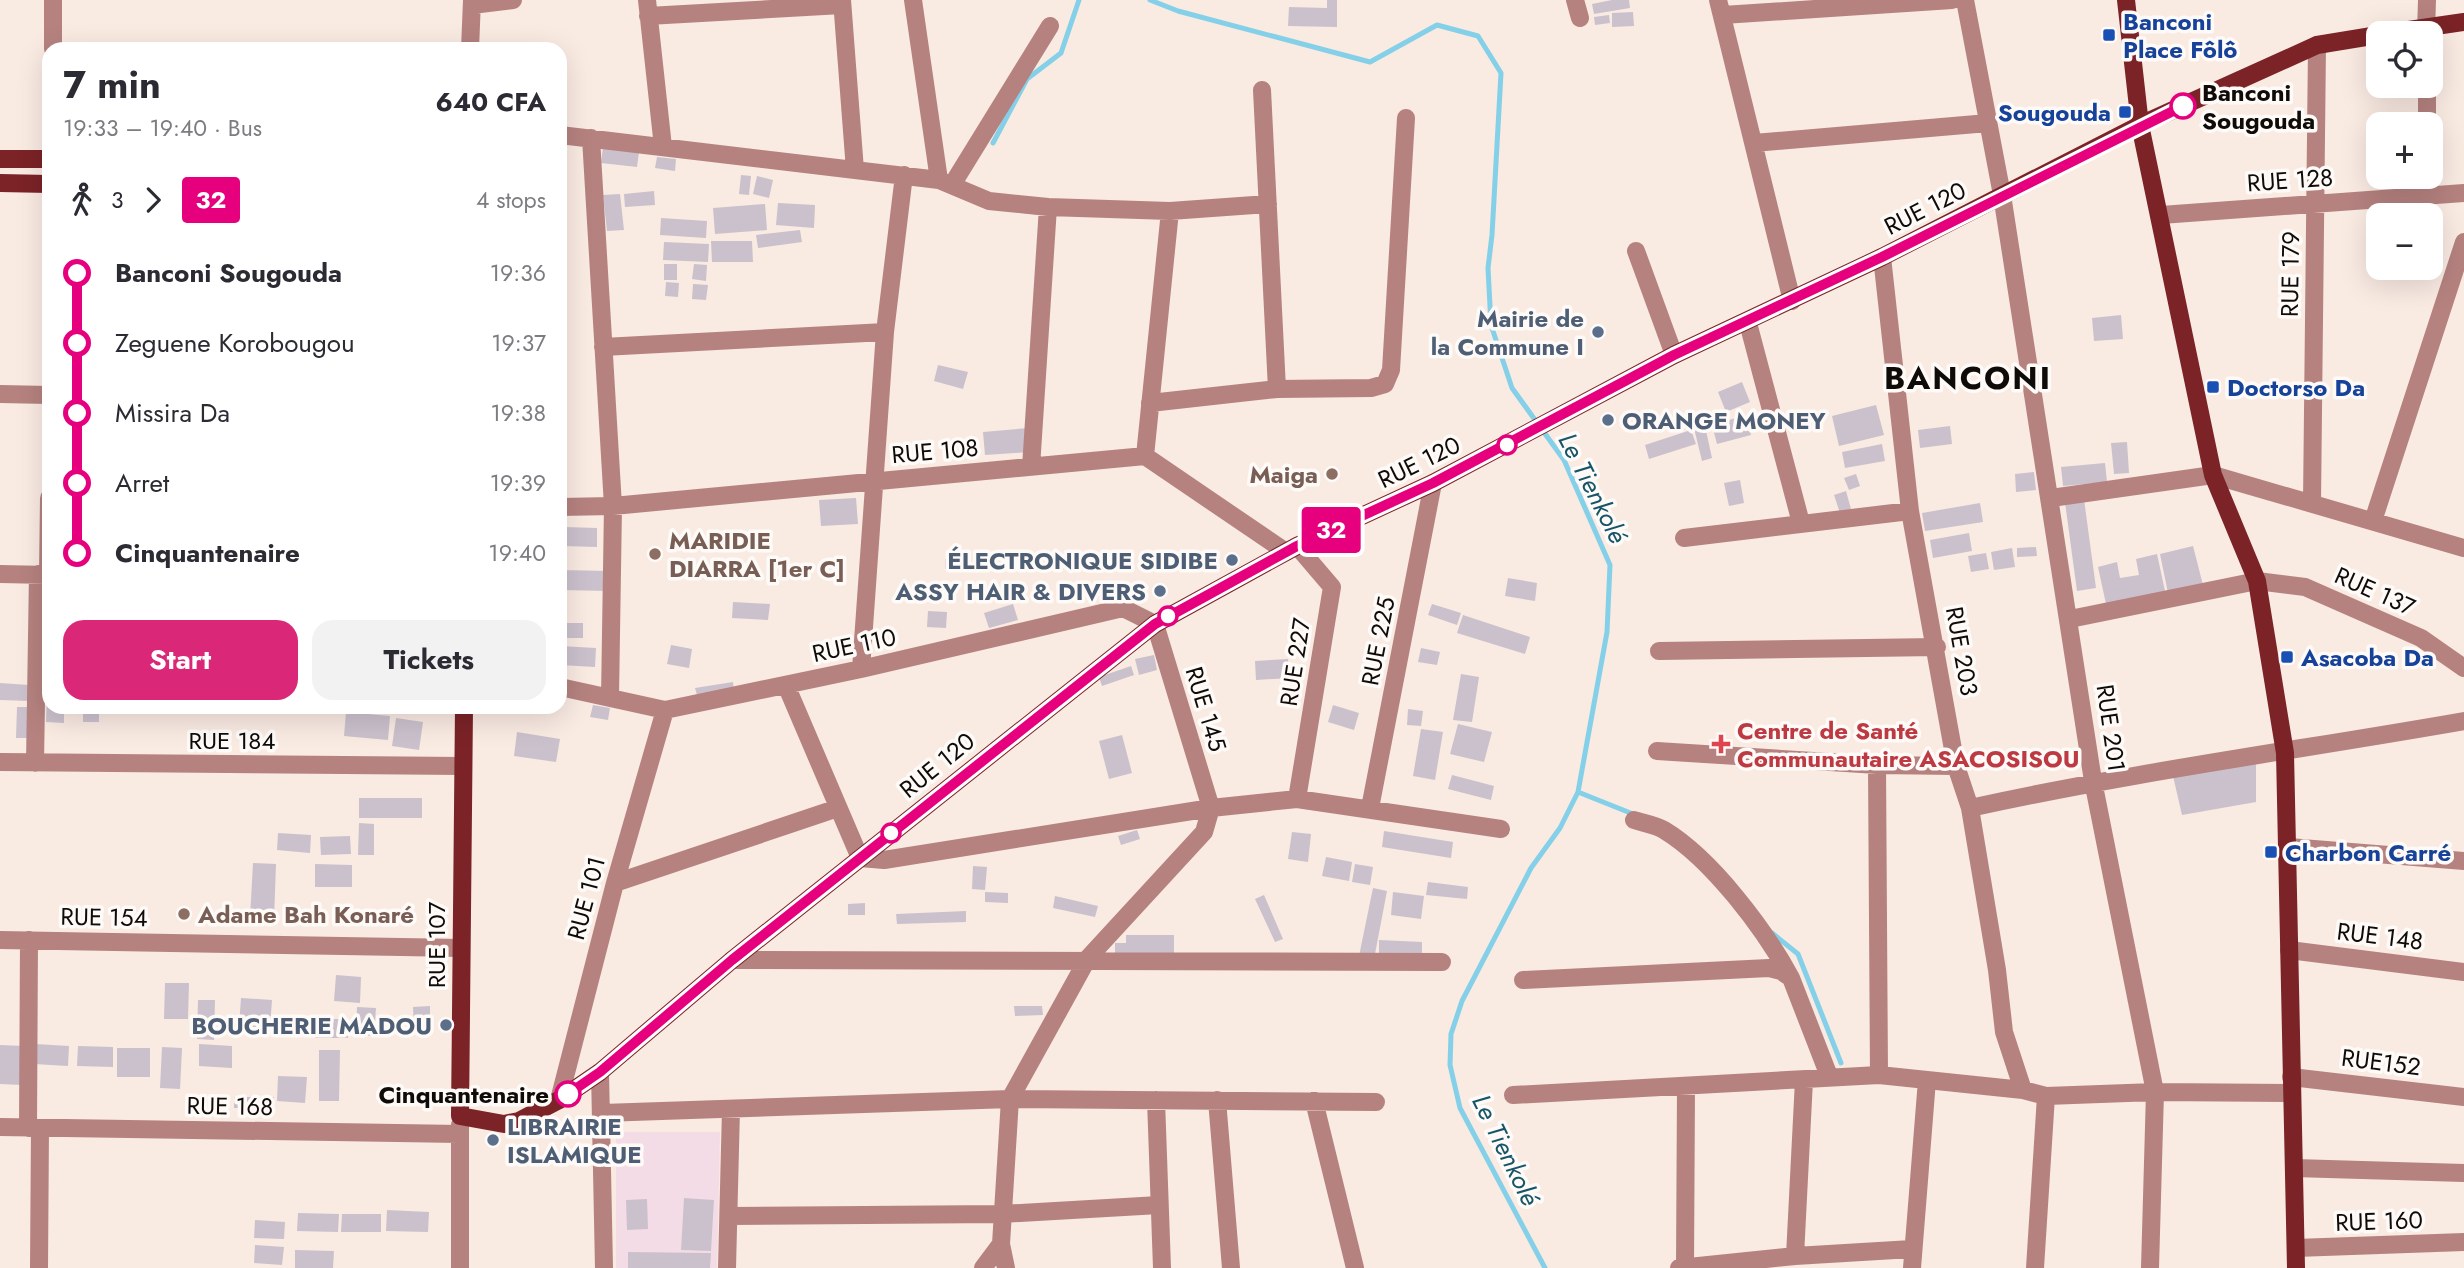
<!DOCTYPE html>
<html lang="en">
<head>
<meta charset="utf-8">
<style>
	:root { --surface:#fff; --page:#f2f2f3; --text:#2b2b33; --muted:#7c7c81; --accent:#db2777 }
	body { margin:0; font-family:Jost,sans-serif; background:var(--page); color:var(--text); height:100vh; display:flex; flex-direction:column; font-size:26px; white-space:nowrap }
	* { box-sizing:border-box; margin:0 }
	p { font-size:23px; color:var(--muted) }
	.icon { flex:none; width:38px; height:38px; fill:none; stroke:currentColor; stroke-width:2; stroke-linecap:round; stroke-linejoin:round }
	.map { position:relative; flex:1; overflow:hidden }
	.side { position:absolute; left:42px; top:42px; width:525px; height:672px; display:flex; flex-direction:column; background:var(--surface); border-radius:21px; box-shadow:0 7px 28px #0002 }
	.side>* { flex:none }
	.badge { padding:0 14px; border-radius:5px; font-size:24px; line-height:46px }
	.buttons { position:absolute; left:2366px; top:21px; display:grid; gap:14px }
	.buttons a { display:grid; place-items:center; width:77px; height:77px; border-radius:14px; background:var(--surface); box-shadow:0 7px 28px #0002; font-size:35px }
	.map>.badge { position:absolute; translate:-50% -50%; box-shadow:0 0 0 4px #fff }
	.legs { display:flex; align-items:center; gap:10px; height:77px; padding:0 21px; font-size:23px }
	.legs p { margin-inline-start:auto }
	.headline { display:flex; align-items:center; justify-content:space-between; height:119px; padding:0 21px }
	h1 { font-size:38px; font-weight:700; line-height:52px }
	.cta { display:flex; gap:14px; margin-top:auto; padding:14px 21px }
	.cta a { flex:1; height:80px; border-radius:21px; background:var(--accent); color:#fff; font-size:28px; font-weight:700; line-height:80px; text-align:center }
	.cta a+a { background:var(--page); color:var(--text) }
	ul { padding:0 21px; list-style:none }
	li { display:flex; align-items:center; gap:24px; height:70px; font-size:26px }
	li i { display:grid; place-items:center; width:10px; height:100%; margin:0 9px; background:currentColor }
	li i::after { content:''; width:18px; height:18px; margin:-9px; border:5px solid; border-radius:50%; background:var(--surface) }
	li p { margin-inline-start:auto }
	li:first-child i { background:linear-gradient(#0000 50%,currentColor 0) }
	li:last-child i { background:linear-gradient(currentColor 50%,#0000 0) }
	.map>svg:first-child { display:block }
</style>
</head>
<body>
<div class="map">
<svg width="2464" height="1268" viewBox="0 0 2464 1268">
	<rect width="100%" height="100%" fill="#f9eae2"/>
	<path fill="#f4dce7" d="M616,1132H720L717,1268H616Z"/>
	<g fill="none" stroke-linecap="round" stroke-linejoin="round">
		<path stroke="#84d0e8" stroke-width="5" d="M1150,0L1178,11L1370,62L1437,25L1478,36L1501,73L1492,235L1488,268L1491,325L1512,388L1564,460L1610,565L1607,632L1578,792L1560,828L1531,868L1462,1001L1451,1034L1450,1065L1460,1108L1545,1268
			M993,143L1027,79L1061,53L1079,0
			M1578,792L1633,814
			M1772,933L1798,954L1841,1063"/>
	</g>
	<path fill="#cbc1cd" d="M1327,0H1337V27L1288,26L1289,7L1327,8Z
		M1612,0H1629L1630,8L1594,14L1592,4Z
		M1633,12L1634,26L1612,27V13Z
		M1609,15L1610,23L1595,25L1594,17Z
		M603,147L639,152L637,167L601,163Z
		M657,157L676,159L675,171L655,168Z
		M741,175L751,176L749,195L739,194Z
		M757,176L773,180L769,198L753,194Z
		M654,191L655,205L625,207L624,194Z
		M620,194L624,230L607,231L603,195Z
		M778,203L815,205L814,228L776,225Z
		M765,204L767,230L715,234L713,208Z
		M661,218L707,221L706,238L660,235Z
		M800,230L802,242L758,248L756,235Z
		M711,241H752L753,262H712Z
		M664,242L709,244L708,262L663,260Z
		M664,264H677V280H664Z
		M694,264L707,265L706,281L692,279Z
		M666,282L679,283L678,297L665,296Z
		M693,284L708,285L706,300L692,299Z
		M2121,315L2123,339L2094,341L2092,318Z
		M938,365L968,372L963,389L934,381Z
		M1742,382L1750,402L1726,412L1718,392Z
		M1876,405L1884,435L1839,446L1832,416Z
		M1746,415L1751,435L1717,444L1712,425Z
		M1705,426L1712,458L1702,461L1694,428Z
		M1950,426L1952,444L1920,448L1918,430Z
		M1028,428L1029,452L985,455L983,432Z
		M1691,430L1696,444L1649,459L1645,445Z
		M2127,442L2129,473L2114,474L2111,443Z
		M1882,444L1885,461L1845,468L1842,452Z
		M2105,463L2107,482L2063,486L2061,467Z
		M2034,472L2036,490L2016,492L2015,474Z
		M1856,474L1860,486L1849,490L1844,478Z
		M1740,480L1744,503L1729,506L1724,483Z
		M1846,491L1851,509L1840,513L1834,495Z
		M2083,492L2096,588L2077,591L2064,495Z
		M856,498L858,524L821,526L819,500Z
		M1980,503L1983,522L1925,531L1922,513Z
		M564,527L597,528V547L563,546Z
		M1969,533L1972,551L1933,558L1930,540Z
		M2193,546L2203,585L2168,593L2160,554Z
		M2036,547L2037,556L2017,557V548Z
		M2012,548L2015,567L1994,570L1991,552Z
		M1986,553L1989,569L1971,572L1968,556Z
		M2157,554L2165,591L2106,604L2098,567L2117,562L2120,578L2139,575L2136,559Z
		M945,559L969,560V569H945Z
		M560,570L609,571V591L560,590Z
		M1508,578L1537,583L1535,601L1505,596Z
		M733,602L770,604L768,620L732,618Z
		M1013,604L1018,620L989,628L984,613Z
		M1432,604L1461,613L1457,625L1428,615Z
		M928,611L947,612L946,628L927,627Z
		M1463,615L1530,637L1525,654L1457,633Z
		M560,623H583V638H560Z
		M671,645L692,649L689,668L667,664Z
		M560,646L596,648L595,667L560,665Z
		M1421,648L1440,652L1437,665L1418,662Z
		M1154,655L1157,670L1139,675L1135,659Z
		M1288,659L1290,678L1256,680L1255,661Z
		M1131,666L1134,675L1102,686L1099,677Z
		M1461,674L1479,677L1472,722L1453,720Z
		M733,682L734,690L697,695L695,688Z
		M0,683L29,685V701L0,700Z
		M47,695L49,707H64V723L46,722Z
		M593,705L610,708L608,720L590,717Z
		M1333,705L1359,713L1354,730L1328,722Z
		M17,707H29L28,738H16Z
		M83,707H99V722H83Z
		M363,707H420V710L363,711Z
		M1408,709L1423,711L1421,726L1407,725Z
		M346,712L390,716L388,740L344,736Z
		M396,718L423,722L419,750L392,746Z
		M1458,724L1492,732L1484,762L1450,754Z
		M1421,729L1443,732L1435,780L1413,776Z
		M517,732L560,739L556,762L514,756Z
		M1122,735L1132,773L1109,779L1099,741Z
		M2256,762V802L2182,815L2173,776Z
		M1452,775L1494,786L1491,800L1448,789Z
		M359,798H422V818H359Z
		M359,823L374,824V855H358Z
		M1137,830L1140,839L1121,845L1118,836Z
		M1384,831L1453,842L1451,858L1382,847Z
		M1292,832L1311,834L1308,862L1288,859Z
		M278,833L311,835L310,853L277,850Z
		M350,836L351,854L321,855L320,837Z
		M1326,857L1352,862L1349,881L1322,876Z
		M253,863L276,864L274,919L250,918Z
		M315,864L352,865V887H315Z
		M1355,864L1373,867L1370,885L1352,882Z
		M973,866L987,867L985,890L972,889Z
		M1428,882L1468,887L1467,899L1426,895Z
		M1373,888L1387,891L1374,959L1359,956Z
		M985,892L1008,893V903L985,902Z
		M1393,892L1424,896L1421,919L1391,915Z
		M1264,895L1283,939L1275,942L1255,899Z
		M1055,896L1098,906L1095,917L1053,908Z
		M865,903V915H848V904Z
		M966,911V922L897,924L896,914Z
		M1126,935H1174V954L1115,953V943H1126Z
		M1379,940L1422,942V960L1379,958Z
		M336,975L361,977L360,1003L334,1001Z
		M165,983H189L188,1019H164Z
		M241,998L272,1000L270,1028L239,1026Z
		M198,1000H215L214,1040L197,1039Z
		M430,1006V1025L414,1026L413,1007Z
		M1014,1006H1042L1043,1015L1015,1016Z
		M357,1007L376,1008L374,1036L356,1035Z
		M315,1019H348V1038H315Z
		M35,1044L69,1046L68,1066L34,1064Z
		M199,1044L232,1046V1068L199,1066Z
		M0,1045L24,1046L22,1085L0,1084Z
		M78,1046L113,1047V1067L77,1066Z
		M162,1047L182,1048L180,1089L160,1088Z
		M117,1048H150V1077H117Z
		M319,1050H340L339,1101H319Z
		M278,1076L307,1077L305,1103L277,1101Z
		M234,1097H274V1109L234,1108Z
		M684,1198L714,1200L711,1251L681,1250Z
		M647,1199L648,1229L627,1230L626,1200Z
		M387,1210L429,1212L428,1232L386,1231Z
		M298,1213L339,1214L338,1232L297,1231Z
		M342,1214H381V1232H341Z
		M255,1220L285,1222L284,1239L254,1238Z
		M255,1245L284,1247L282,1265L254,1263Z
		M295,1250L334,1251L333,1268H295Z
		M628,1252L711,1253L710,1268H628Z"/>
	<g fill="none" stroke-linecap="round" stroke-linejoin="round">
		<path stroke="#b5827f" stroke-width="18" d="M647,0L663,147
			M842,0L855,170
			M913,0L939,180
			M1575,0L1580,18
			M1718,0L1792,301
			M1965,0L2002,195L2093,781L2155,1092L2150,1268
			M472,5L513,0
			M1723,15L1952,0
			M648,16L842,5
			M2426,33L2427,0
			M53,49V0
			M470,49L472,0
			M2427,86V124
			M1262,90L1277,389
			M560,135L939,180L989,201L1048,207L1170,211L1268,204
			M591,138L613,506L610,698
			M1754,143L1988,123
			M952,185L1050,26
			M2161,215L2464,193
			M1636,251L1674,355
			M1882,257L1910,511L1956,766L1970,808L1997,970L2004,1032L2023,1090
			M1748,323L1801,523
			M603,347L885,332
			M0,394L49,395
			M1150,403L1277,389L1371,388L1385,384L1391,370L1406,118
			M1145,456L1170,211
			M1031,467L1048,207
			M2051,498L2213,475L2464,548
			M2312,503L2317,45
			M560,507L613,506L1145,456L1286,552
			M2373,521L2464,242
			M1684,538L1910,511
			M1297,546L1332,587L1297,799
			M0,574L49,575
			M48,574L49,498
			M2070,619L2257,581L2305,587L2421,638L2464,668
			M1659,651L1937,647
			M861,669L885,332L904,175
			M560,687L665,710L861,669L1123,608L1155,624L1211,808L884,860L860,858L786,685
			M1657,751L1877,765L1956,766
			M0,762L463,766
			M35,763L38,574
			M1877,765L1879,1075
			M1370,808L1433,483
			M1970,808C2133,772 2299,750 2464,721
			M1634,820C1643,823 1656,825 1664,830C1712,859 1765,930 1791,978
			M2289,847L2464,861
			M615,883L838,808
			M0,940L460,948
			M2289,950L2464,972
			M732,960L1442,962
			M1523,980L1769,968L1781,971L1791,978L1829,1076
			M600,1072L604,1268
			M2291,1077L2464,1097
			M1513,1095L1879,1075L2023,1090L2046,1096L2155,1092L2292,1093
			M559,1100L615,883L665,710
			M1156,1100L1162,1268
			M1217,1100L1231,1268
			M1314,1101L1355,1268
			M603,1113L1010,1099L1376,1102
			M460,1125V1268
			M0,1127L460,1134
			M28,1128L29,940
			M2294,1168L2464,1173
			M729,1216L1002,1214L1159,1205
			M1001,1244L1006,1268
			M2296,1248L2464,1242
			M1795,1256L1804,1080
			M1685,1267L1686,1087
			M39,1268L40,1128
			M727,1268L731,1109
			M983,1268L1001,1244L1010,1099L1088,958L1204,832L1211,808L1297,799L1501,829
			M1679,1268L1795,1256L1912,1249
			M1912,1268L1927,1080
			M2035,1268L2046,1096"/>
		<path stroke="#7b2327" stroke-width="18" d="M2126,0L2140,125L2213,475L2257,581L2285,753L2296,1268
			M2388,33L2464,22
			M0,159H49
			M0,183L49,184
			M464,707L460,1116L504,1124L519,1121L559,1100L600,1072L732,960L1155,624L1297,546L1433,483L1674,355L1882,257L2140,125L2317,45L2378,35"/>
	</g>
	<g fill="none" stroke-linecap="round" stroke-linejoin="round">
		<defs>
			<path id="line-1" d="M568,1094L600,1072L732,960L1155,624L1297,546L1433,483L1674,355L1882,257L2183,106"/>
		</defs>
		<use href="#line-1" stroke="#fff" stroke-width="16"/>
		<use href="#line-1" stroke="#e6007e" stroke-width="10"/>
	</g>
	<g fill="#1a4fb4" stroke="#fdfaf8" stroke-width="2.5">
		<rect x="2102" y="28" width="14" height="14" rx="3.5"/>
		<rect x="2118" y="105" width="14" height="14" rx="3.5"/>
		<rect x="2206" y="380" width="14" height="14" rx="3.5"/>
		<rect x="2280" y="650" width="14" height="14" rx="3.5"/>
		<rect x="2264" y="845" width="14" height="14" rx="3.5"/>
	</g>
	<g fill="#fff" stroke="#e6007e" stroke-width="3.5">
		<circle cx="2183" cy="106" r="12"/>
		<circle cx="1507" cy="445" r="9"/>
		<circle cx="1168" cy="616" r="9"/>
		<circle cx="891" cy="833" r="9"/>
		<circle cx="568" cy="1094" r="12"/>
	</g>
	<g fill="#5c6f8a" stroke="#fdfaf8" stroke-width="2.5">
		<circle cx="1598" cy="332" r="7"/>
		<circle cx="1608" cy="420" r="7"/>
		<circle cx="1232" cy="560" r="7"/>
		<circle cx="1160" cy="591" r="7"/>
		<circle cx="446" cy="1025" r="7"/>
		<circle cx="493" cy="1140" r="7"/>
	</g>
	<g fill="#8d6e63" stroke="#fdfaf8" stroke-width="2.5">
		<circle cx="1332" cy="474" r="7"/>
		<circle cx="655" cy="554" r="7"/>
		<circle cx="184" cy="914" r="7"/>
	</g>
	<path fill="#e0444e" stroke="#fdfaf8" stroke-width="2.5" d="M1717.5 733.5h7v7h7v7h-7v7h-7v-7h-7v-7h7z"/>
	<g text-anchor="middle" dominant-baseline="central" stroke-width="7" stroke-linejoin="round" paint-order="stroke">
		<g font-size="24" font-weight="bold" fill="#164399" stroke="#fdfaf8" text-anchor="start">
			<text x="2123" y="21">Banconi<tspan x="2123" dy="28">Place Fôlô</tspan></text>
			<text x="2111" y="112" text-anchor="end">Sougouda</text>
			<text x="2227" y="387">Doctorso Da</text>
			<text x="2301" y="657">Asacoba Da</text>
			<text x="2285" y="852">Charbon Carré</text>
		</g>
		<g font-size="24" font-weight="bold" fill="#0f0b08" stroke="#fdfaf8" text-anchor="start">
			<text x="2202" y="92">Banconi<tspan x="2202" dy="28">Sougouda</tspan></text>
			<text x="549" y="1094" text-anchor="end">Cinquantenaire</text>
		</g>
		<g font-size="24" fill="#0f0b08" stroke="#fdfaf8">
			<text transform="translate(2290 180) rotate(-4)">RUE 128</text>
			<text transform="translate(1925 208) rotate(-27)">RUE 120</text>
			<text transform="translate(2290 274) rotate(-89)">RUE 179</text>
			<text transform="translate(935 451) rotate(-5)">RUE 108</text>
			<text transform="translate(1419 462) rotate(-26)">RUE 120</text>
			<text transform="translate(2375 591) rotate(24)">RUE 137</text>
			<text transform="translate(1378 641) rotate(-79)">RUE 225</text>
			<text transform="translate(854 645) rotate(-12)">RUE 110</text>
			<text transform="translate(1962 651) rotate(80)">RUE 203</text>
			<text transform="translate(1295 662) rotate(-81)">RUE 227</text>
			<text transform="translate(1206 709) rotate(73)">RUE 145</text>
			<text transform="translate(2111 728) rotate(82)">RUE 201</text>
			<text x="232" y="740">RUE 184</text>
			<text transform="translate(937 765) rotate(-39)">RUE 120</text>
			<text transform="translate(586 898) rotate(-75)">RUE 101</text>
			<text transform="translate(104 917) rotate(1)">RUE 154</text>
			<text transform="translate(2380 936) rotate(7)">RUE 148</text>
			<text transform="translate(436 945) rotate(-90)">RUE 107</text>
			<text transform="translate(2381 1062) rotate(7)">RUE152</text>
			<text transform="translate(230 1106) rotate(1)">RUE 168</text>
			<text transform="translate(2379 1221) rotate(-2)">RUE 160</text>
		</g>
		<g font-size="24" font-weight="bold" fill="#4e5e75" stroke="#fdfaf8" text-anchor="end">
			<text x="1584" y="318">Mairie de<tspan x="1584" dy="28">la Commune I</tspan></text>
			<text x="1622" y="420" text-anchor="start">ORANGE MONEY</text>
			<text x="1218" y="560">ÉLECTRONIQUE SIDIBE</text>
			<text x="1146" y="591">ASSY HAIR &amp; DIVERS</text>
			<text x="432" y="1025">BOUCHERIE MADOU</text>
			<text x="507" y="1126" text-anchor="start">LIBRAIRIE<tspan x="507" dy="28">ISLAMIQUE</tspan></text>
		</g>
		<g font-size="24" font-weight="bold" fill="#785e54" stroke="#fdfaf8" text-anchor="start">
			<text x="1318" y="474" text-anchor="end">Maiga</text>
			<text x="669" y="540">MARIDIE<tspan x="669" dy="28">DIARRA [1er C]</tspan></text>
			<text x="198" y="914">Adame Bah Konaré</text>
		</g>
		<g font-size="24" font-weight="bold" fill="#be3a42" stroke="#fdfaf8" text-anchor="start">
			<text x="1737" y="730">Centre de Santé<tspan x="1737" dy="28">Communautaire ASACOSISOU</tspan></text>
		</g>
		<g font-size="26" font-style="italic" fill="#165567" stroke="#fdfaf8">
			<text transform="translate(1593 488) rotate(63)">Le Tienkolé</text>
			<text transform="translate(1506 1150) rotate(64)">Le Tienkolé</text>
		</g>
		<g font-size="32" font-weight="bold" letter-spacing="2" fill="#0f0b08" stroke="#fdfaf8">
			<text x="1968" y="378">BANCONI</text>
		</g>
	</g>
</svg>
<div class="buttons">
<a><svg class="icon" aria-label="locate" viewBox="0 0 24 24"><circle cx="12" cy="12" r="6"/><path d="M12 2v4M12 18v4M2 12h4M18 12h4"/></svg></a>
<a>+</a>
<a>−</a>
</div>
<b class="badge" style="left:1331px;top:530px;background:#e6007e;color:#fff">32</b>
<section class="side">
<div class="headline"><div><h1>7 min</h1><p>19:33 – 19:40 · Bus</p></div><b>640 CFA</b></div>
<div class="legs"><svg class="icon" aria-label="walk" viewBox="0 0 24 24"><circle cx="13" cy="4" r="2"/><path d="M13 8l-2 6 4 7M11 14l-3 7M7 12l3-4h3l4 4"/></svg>3<svg class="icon" aria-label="forward" viewBox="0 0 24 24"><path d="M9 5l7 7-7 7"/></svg><b class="badge" style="background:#e6007e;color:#fff">32</b><p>4 stops</p></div>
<ul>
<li><i style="color:#e6007e"></i><b>Banconi Sougouda</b><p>19:36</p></li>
<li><i style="color:#e6007e"></i><span>Zeguene Korobougou</span><p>19:37</p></li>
<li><i style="color:#e6007e"></i><span>Missira Da</span><p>19:38</p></li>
<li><i style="color:#e6007e"></i><span>Arret</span><p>19:39</p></li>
<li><i style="color:#e6007e"></i><b>Cinquantenaire</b><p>19:40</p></li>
</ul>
<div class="cta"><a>Start</a><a>Tickets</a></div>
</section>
</div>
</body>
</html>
